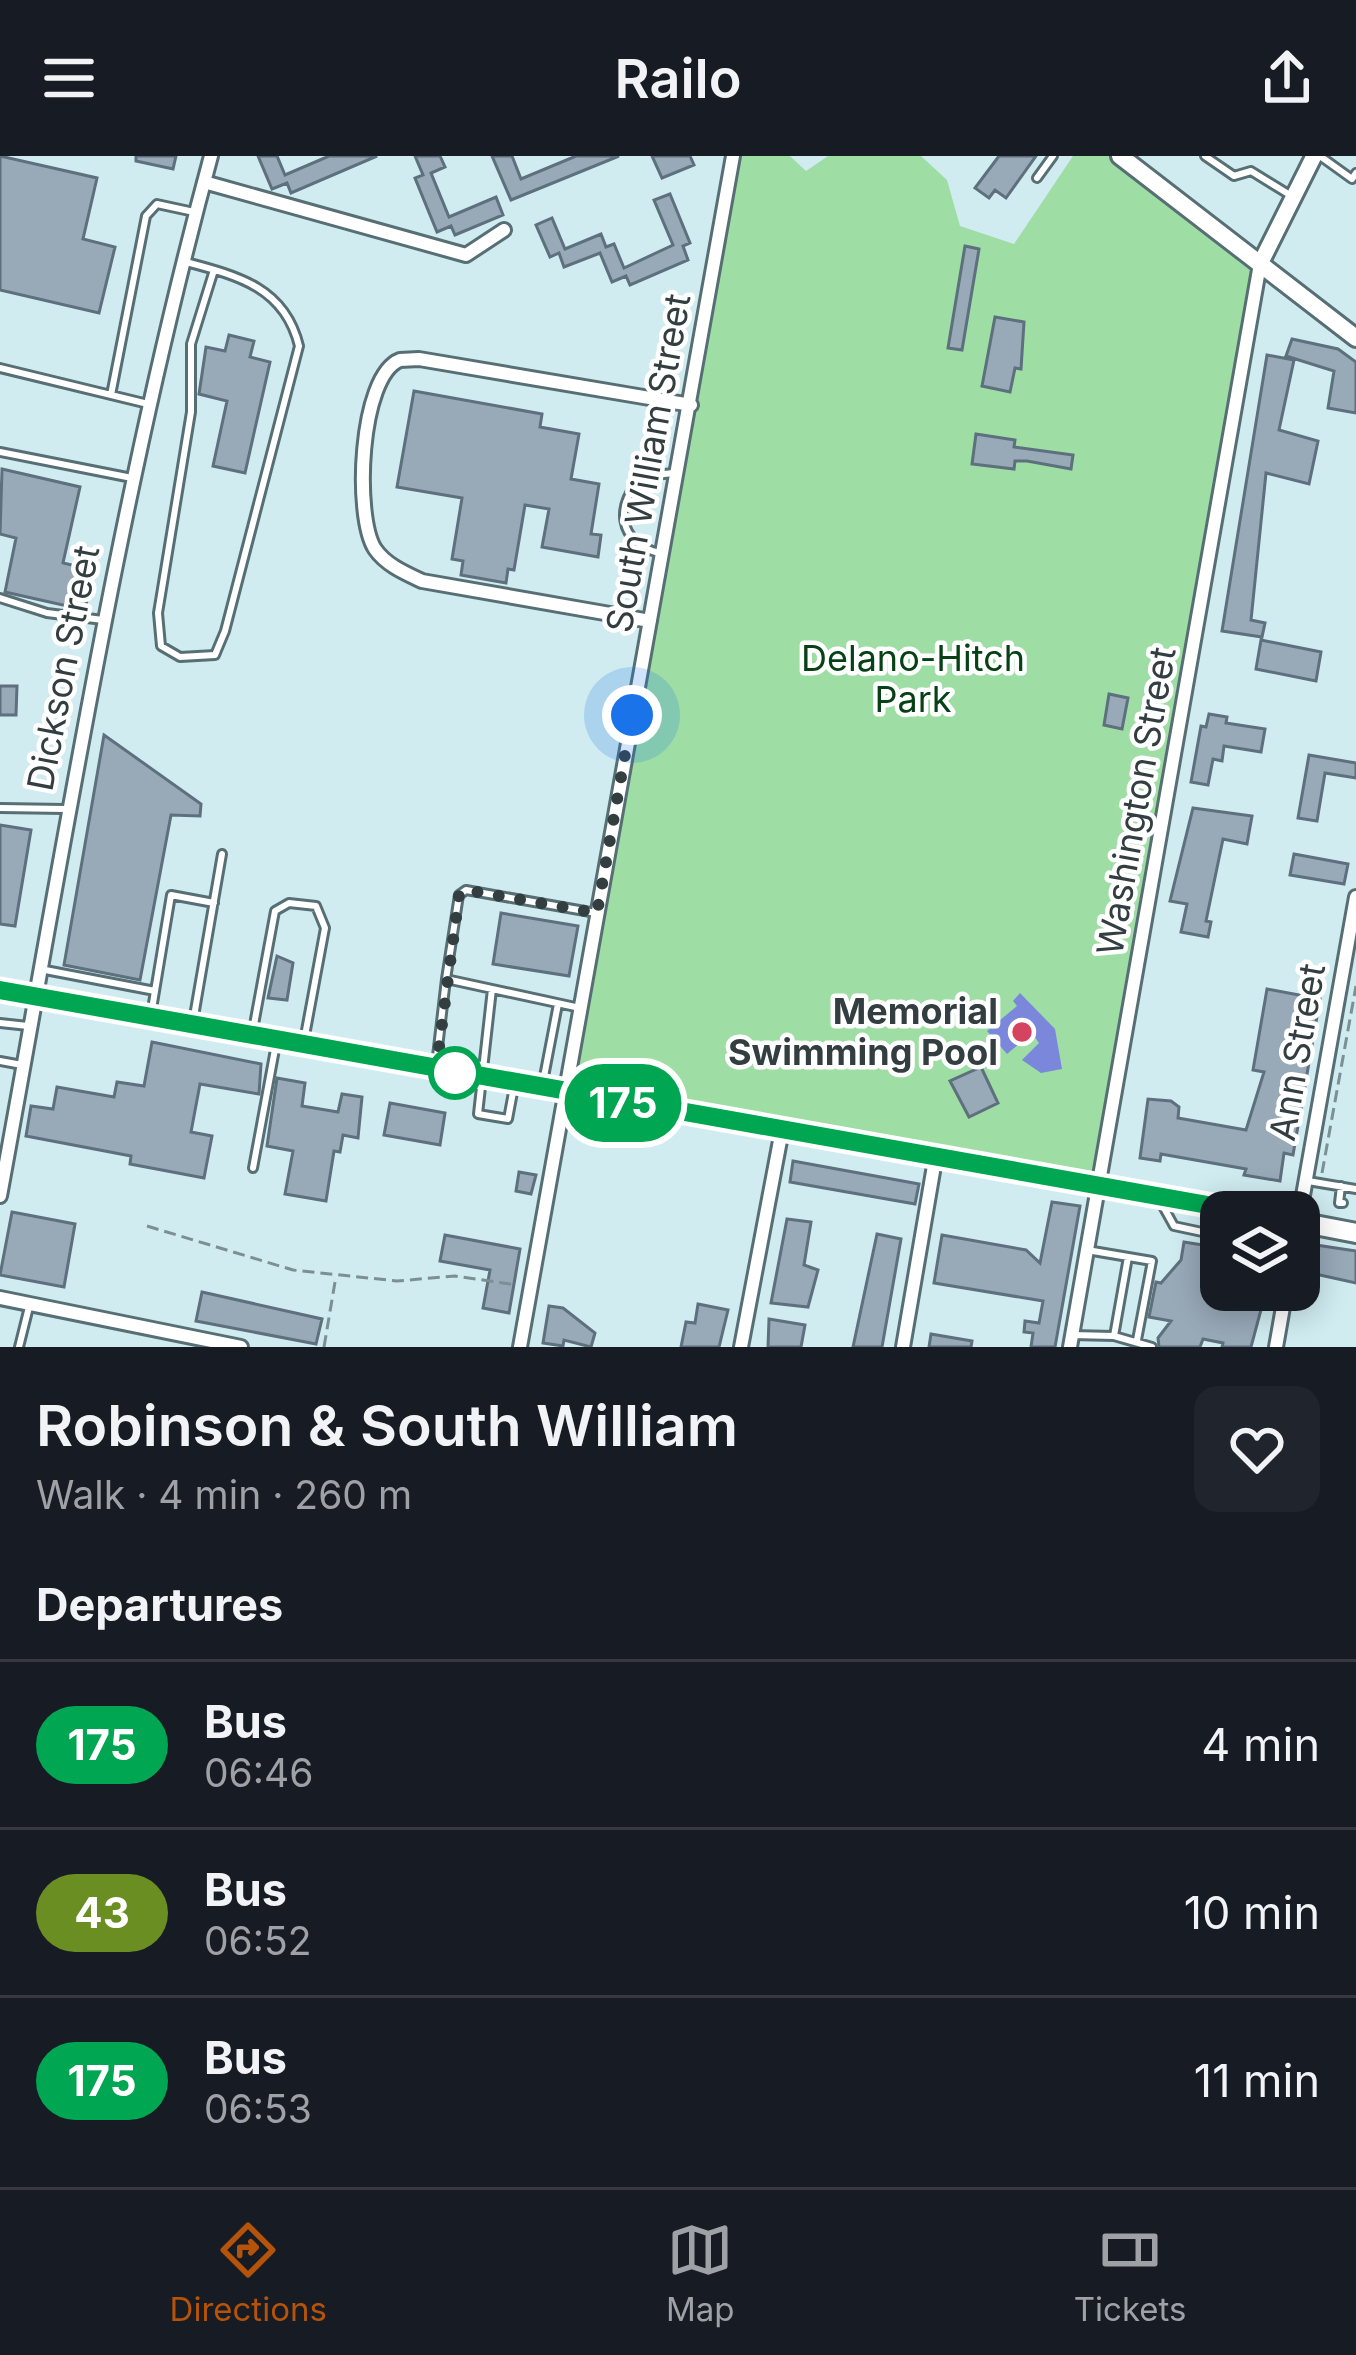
<!DOCTYPE html>
<html lang="en">
<head>
<meta charset="utf-8">
<style>
	:root { --surface:#171b24; --page:#20242c; --text:#f1f3f6; --muted:#9ea1a6; --line:#363941; --accent:#b45309 }
	body { margin:0; font-family:Inter,sans-serif; background:var(--page); color:var(--text); height:100vh; display:flex; flex-direction:column; font-size:45px; white-space:nowrap }
	* { box-sizing:border-box; margin:0 }
	p { font-size:39px; color:var(--muted) }
	.icon { flex:none; width:66px; height:66px; fill:none; stroke:currentColor; stroke-width:2; stroke-linecap:round; stroke-linejoin:round }
	.map { position:relative; height:1191px; overflow:hidden }
	.side { display:flex; flex-direction:column; background:var(--surface); flex:1 }
	.side>* { flex:none }
	.badge { padding:0 24px; border-radius:39px; font-size:42px; line-height:78px }
	.tools { position:absolute; left:1200px; top:1035px; display:grid; gap:24px }
	.tools a { display:grid; place-items:center; width:120px; height:120px; border-radius:24px; background:var(--surface); box-shadow:0 6px 30px #0003; font-size:60px }
	.you { position:absolute; width:60px; height:60px; margin:-30px; border:9px solid #fff; border-radius:50%; background:#1a73e8; box-shadow:0 0 0 18px #1a73e833 }
	.map>.badge { position:absolute; translate:-50% -50%; box-shadow:0 0 0 6px #fff }
	h2 { padding:0 36px; font-size:45px; line-height:108px }
	.round { display:grid; place-items:center; flex:none; width:126px; height:126px; border-radius:24px; background:var(--page) }
	.summary { display:flex; align-items:center; justify-content:space-between; height:204px; padding:0 36px }
	h1 { font-size:57px; font-weight:600; line-height:90px }
	ul { padding:0; list-style:none }
	li { display:flex; align-items:center; gap:36px; height:168px; padding:0 36px; border-top:3px solid var(--line) }
	li div { flex:1 }
	li b { display:block; font-size:45px }
	li em { font-style:normal }
	li .badge { min-width:132px; font-weight:700; text-align:center }
	header { display:flex; justify-content:space-between; align-items:center; height:156px; padding:0 36px; background:var(--surface); font-size:54px; font-weight:600 }
	.menu { display:flex; justify-content:space-around; align-items:center; height:168px; border-top:3px solid var(--line); background:var(--surface); font-size:33px; color:var(--muted) }
	.menu a { display:grid; justify-items:center; gap:6px }
	.menu .selected { color:var(--accent) }
	.map>svg:first-child { display:block }
</style>
</head>
<body>
<header><svg class="icon" aria-label="menu" viewBox="0 0 24 24"><path d="M4 6h16M4 12h16M4 18h16"/></svg>Railo<svg class="icon" aria-label="share" viewBox="0 0 24 24"><path d="M12 15V3M7 8l5-5 5 5M5 13v7h14v-7"/></svg></header>
<div class="map">
<svg width="1356" height="1191" viewBox="0 0 1356 1191">
	<rect width="100%" height="100%" fill="#d0ecf1"/>
	<path fill="#9edea4" d="M733,0H790L806,15L828,0H921L947,24L960,70L1014,88L1073,0H1120L1260,108L1097,1028L567,938Z"/>
	<path fill="#7b87db" d="M1020,837L1055,873L1062,913L1041,917L1022,904L1039,887L1032,877L1007,898L987,875L1017,850L1013,845Z"/>
	<path fill="#98a9b8" stroke="#5e6f7d" stroke-width="3" d="M0,0L97,22L83,83L115,91L99,157L0,134Z
		M136,0H176L173,13L136,5Z
		M258,0H277L285,19L329,0H377L291,37L287,27L272,33Z
		M415,0H440L445,11L431,17L449,61L496,41L503,59L455,79L451,70L437,76L415,22L423,19Z
		M492,0H512L521,23L576,0H619L511,44Z
		M652,0H690L694,9L662,22Z
		M999,0H1036L1006,42L995,34L989,42L975,32Z
		M670,38L690,87L683,90L688,104L630,129L626,120L612,126L600,97L564,111L559,97L550,101L536,69L552,62L565,93L601,78L606,91L614,88L624,112L673,89L654,44Z
		M965,90L979,93L962,194L948,192Z
		M995,161L1024,166L1021,213L1015,212L1010,236L982,230Z
		M229,179L254,185L250,201L270,206L245,317L213,310L227,245L199,238L206,191L225,195Z
		M1292,183L1338,193L1356,206V257L1328,252L1334,215L1286,200Z
		M1267,199L1294,204L1279,274L1318,285L1309,328L1266,317L1251,464L1265,467L1262,481L1222,475Z
		M414,235L542,258L540,271L579,278L571,323L599,328L591,378L601,379L598,401L542,391L549,353L525,349L514,414L508,413L506,427L461,419L463,405L452,403L462,342L397,331Z
		M976,278L1015,284L1014,291L1073,299L1071,313L1027,305H1015L1014,313L972,308Z
		M2,313L80,331L63,407L93,414L85,454L5,436L16,382L0,378Z
		M1261,484L1321,496L1316,525L1256,513Z
		M0,530H17L16,559H0Z
		M1109,538L1128,542L1122,573L1104,569Z
		M1209,558L1227,561L1226,567L1265,573L1261,596L1224,590L1222,605L1213,603L1208,629L1191,626L1201,570L1206,571Z
		M104,579L201,648L200,660L171,659L140,824L64,809Z
		M1309,599L1356,607V622L1325,617L1317,665L1298,662Z
		M1193,652L1252,660L1247,688L1223,683L1206,765L1211,766L1208,781L1181,776L1187,748L1170,745Z
		M0,669L31,674L15,770L0,768Z
		M1294,698L1348,708L1344,728L1290,719Z
		M501,757L578,770L569,820L493,808Z
		M277,800L293,807L287,844L268,842Z
		M1267,833L1320,843L1293,999L1284,997L1280,1025L1244,1019L1246,1013L1161,998L1160,1005L1140,1002L1148,943L1171,945L1179,951L1178,962L1246,974L1264,916L1253,914Z
		M152,886L261,908L259,938L200,928L191,976L212,980L204,1022L130,1008L131,1000L26,980L31,950L53,953L57,931L114,941L117,926L144,930Z
		M981,911L998,947L969,961L950,925Z
		M277,922L305,927L302,950L338,956L342,938L362,941L358,982L343,979L340,996L334,995L326,1045L285,1038L293,995L267,990Z
		M390,947L445,957L440,989L384,979Z
		M793,1005L919,1028L915,1048L790,1026Z
		M519,1016L536,1019L531,1038L516,1035Z
		M1052,1046L1080,1050L1055,1191H1031L1033,1177L1024,1176L1025,1165L1039,1167L1043,1145L934,1127L942,1079L1026,1094L1040,1107Z
		M12,1056L75,1068L64,1131L0,1119Z
		M787,1063L811,1066L804,1109L818,1114L808,1151L771,1147Z
		M877,1078L901,1083L882,1191H853Z
		M445,1079L520,1093L509,1157L483,1152L490,1114L440,1105Z
		M1184,1086L1209,1090L1207,1106L1219,1122L1221,1143L1262,1150L1251,1191H1222L1223,1187L1203,1183L1200,1191H1159L1158,1182L1171,1165L1149,1161L1156,1126L1161,1127L1181,1104Z
		M1316,1089L1356,1095V1127L1311,1117Z
		M202,1136L322,1163L316,1188L196,1165Z
		M698,1148L728,1154L719,1191H681L686,1166L695,1167Z
		M549,1150L563,1152L595,1177L591,1191L564,1184L563,1190L543,1187Z
		M769,1163L805,1169L801,1191H768Z
		M931,1178L972,1185L971,1191H929Z"/>
	<g fill="none" stroke-linecap="round" stroke-linejoin="round">
		<defs>
			<path id="service" d="M1205,0L1234,20L1251,15L1290,39
				M1320,0L1352,23L1356,17
				M1037,22L1053,0
				M186,106C239,120 285,132 299,190L225,475L215,499L180,501L161,490L158,457L191,256V188L214,114
				M0,212L148,248
				M111,239L146,60L157,48L194,56
				M0,296L132,322
				M659,397C618,387 613,348 644,320L674,317
				M0,442L47,457L103,464
				M0,652L65,653
				M40,813L155,835
				M492,833L478,958L508,963L514,931
				M580,852L446,823L459,739L466,734L596,757
				M151,859L171,739L214,747
				M193,866L222,698
				M0,867L28,870
				M253,874L275,755L289,747L316,750L325,772L304,885
				M0,905L22,909
				M436,909L446,823
				M543,926L558,848
				M253,1012L276,888
				M1308,1025L1356,1033
				M1341,1030L1339,1047H1343
				M1159,1043L1174,1070L1221,1080
				M1087,1094L1152,1105L1137,1184
				M1072,1179L1114,1180L1152,1191
				M1114,1180L1128,1101
				M19,1191L29,1151"/>
			<path id="minor" d="M204,26L466,99L504,74
				M650,465L422,425C405,417 386,409 375,393C354,361 359,220 400,204C401,204 418,203 419,203L691,249
				M0,1040C64,691 118,343 211,0
				M1299,1062L1356,741
				M0,1142L241,1191
				M520,1191L733,0
				M741,1191L782,974
				M903,1191L936,998
				M1070,1191L1260,108
				M1276,1191L1286,1134"/>
			<path id="tertiary" d="M1260,108L1314,0"/>
			<path id="secondary" d="M1120,0L1356,182"/>
			<path id="trunk" d="M0,834L1247,1056
				M1299,1066L1356,1077"/>
		</defs>
		<use href="#service" stroke="#576f74" stroke-width="12"/>
		<use href="#minor" stroke="#576f74" stroke-width="18"/>
		<use href="#tertiary" stroke="#576f74" stroke-width="21"/>
		<use href="#secondary" stroke="#576f74" stroke-width="22"/>
		<use href="#trunk" stroke="#576f74" stroke-width="24"/>
		<path stroke="#7c8f92" stroke-width="3" stroke-dasharray="12 6" stroke-linecap="butt" d="M1322,1017L1356,830
			M147,1070L293,1114L397,1125L455,1120L517,1129
			M324,1191L336,1120"/>
		<use href="#service" stroke="#fff" stroke-width="6"/>
		<use href="#minor" stroke="#fff" stroke-width="12"/>
		<use href="#tertiary" stroke="#fff" stroke-width="15"/>
		<use href="#secondary" stroke="#fff" stroke-width="16"/>
		<use href="#trunk" stroke="#fff" stroke-width="18"/>
	</g>
	<g fill="none" stroke-linecap="round" stroke-linejoin="round">
		<defs>
			<path id="line" d="M0,834L1247,1056"/>
		</defs>
		<use href="#line" stroke="#fff" stroke-width="27"/>
		<use href="#line" stroke="#00a651" stroke-width="18"/>
		<path stroke="#333e40" stroke-width="12" stroke-dasharray="0 21.6" d="M455,917L436,914L459,739L466,734L597,757L632,559"/>
	</g>
	<circle fill="#d44460" stroke="#fff" stroke-width="4.5" cx="1022" cy="876" r="12"/>
	<circle fill="#fff" stroke="#00a651" stroke-width="6" cx="455" cy="917" r="24"/>
	<g text-anchor="middle" dominant-baseline="central" stroke-width="9" stroke-linejoin="round" paint-order="stroke">
		<g font-size="36" fill="#333e40" stroke="#fff">
			<text transform="translate(648 307) rotate(-80)">South William Street</text>
			<text transform="translate(63 512) rotate(-79)">Dickson Street</text>
			<text transform="translate(1136 645) rotate(-80)">Washington Street</text>
			<text transform="translate(1297 896) rotate(-80)">Ann Street</text>
		</g>
		<g font-size="36" fill="#064215" stroke="#fff">
			<text x="913" y="502">Delano-Hitch<tspan x="913" dy="41">Park</tspan></text>
		</g>
		<g font-size="36" font-weight="bold" fill="#333e40" stroke="#fff" text-anchor="end">
			<text x="998" y="855">Memorial<tspan x="998" dy="41">Swimming Pool</tspan></text>
		</g>
	</g>
</svg>
<div class="tools">
<a><svg class="icon" aria-label="layers" viewBox="0 0 24 24"><path d="M12 4l9 5-9 5-9-5zM3 14l9 5 9-5"/></svg></a>
</div>
<div class="you" style="left:632px;top:559px"></div>
<b class="badge" style="left:623px;top:947px;background:#00a651;color:#fff">175</b>
</div>
<section class="side">
<div class="summary"><div><h1>Robinson &amp; South William</h1><p>Walk · 4 min · 260 m</p></div><a class="round"><svg class="icon" aria-label="heart" viewBox="0 0 24 24"><path d="M12 20l-8-8c-3-5 5-10 8-4 3-6 11-1 8 4z"/></svg></a></div>
<h2>Departures</h2>
<ul>
<li><span class="badge" style="background:#00a651;color:#fff">175</span><div><b>Bus</b><p>06:46</p></div><em>4 min</em></li>
<li><span class="badge" style="background:#6b8e23;color:#fff">43</span><div><b>Bus</b><p>06:52</p></div><em>10 min</em></li>
<li><span class="badge" style="background:#00a651;color:#fff">175</span><div><b>Bus</b><p>06:53</p></div><em>11 min</em></li>
</ul>
</section>
<nav class="menu">
<a class="selected"><svg class="icon" aria-label="directions" viewBox="0 0 24 24"><path d="M12 3l9 9-9 9-9-9zM9 14v-3h6M13 9l2 2-2 2"/></svg>Directions</a>
<a><svg class="icon" aria-label="map" viewBox="0 0 24 24"><path d="M3 6l6-2 6 2 6-2v14l-6 2-6-2-6 2zM9 4v14M15 6v14"/></svg>Map</a>
<a><svg class="icon" aria-label="tickets" viewBox="0 0 24 24"><path d="M3 7h18v10H3zM15 7v10"/></svg>Tickets</a>
</nav>
</body>
</html>
